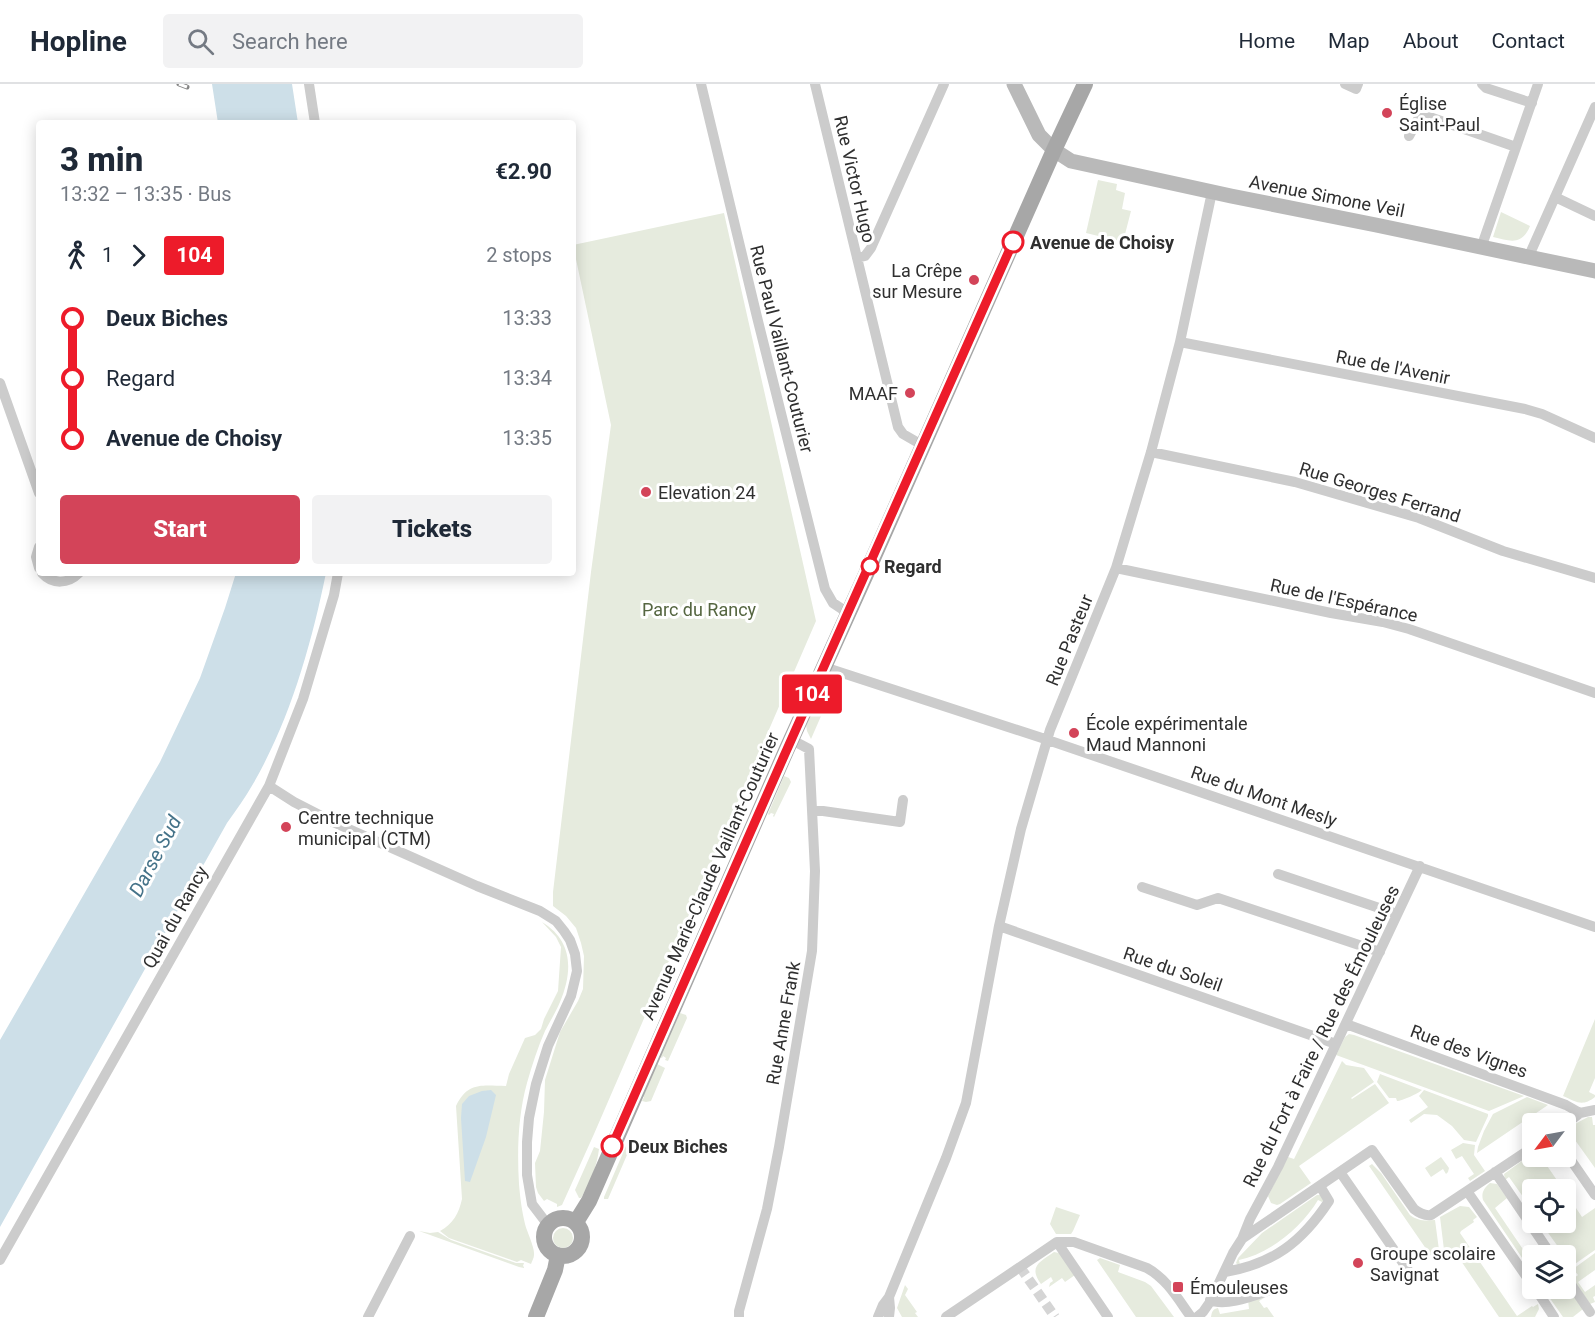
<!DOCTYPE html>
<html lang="en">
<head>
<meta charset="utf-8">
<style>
	:root { --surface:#fff; --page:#f2f2f3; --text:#1f2937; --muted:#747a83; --line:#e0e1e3; --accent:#d34459 }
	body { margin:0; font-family:Roboto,sans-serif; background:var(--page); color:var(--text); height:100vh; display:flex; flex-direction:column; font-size:22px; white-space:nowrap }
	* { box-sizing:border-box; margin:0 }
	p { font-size:20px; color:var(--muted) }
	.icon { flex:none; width:33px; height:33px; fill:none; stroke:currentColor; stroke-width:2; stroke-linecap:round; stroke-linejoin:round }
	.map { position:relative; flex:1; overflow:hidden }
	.drawer { position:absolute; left:36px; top:36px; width:540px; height:456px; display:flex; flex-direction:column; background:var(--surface); border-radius:6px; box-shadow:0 3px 15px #0003 }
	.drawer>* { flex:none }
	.badge { padding:0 12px; border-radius:4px; font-size:21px; line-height:39px }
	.needle { width:39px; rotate:238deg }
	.tools { position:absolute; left:1522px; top:1029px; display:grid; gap:12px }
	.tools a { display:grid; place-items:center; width:54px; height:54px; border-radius:6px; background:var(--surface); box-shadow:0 3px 15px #0003; font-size:30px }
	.map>.badge { position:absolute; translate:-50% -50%; box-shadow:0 0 0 3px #fff }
	.legs { display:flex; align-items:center; gap:9px; height:66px; padding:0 24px; font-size:20px }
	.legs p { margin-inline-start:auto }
	.head { display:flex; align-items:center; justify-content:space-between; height:102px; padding:0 24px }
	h1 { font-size:33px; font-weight:800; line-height:45px }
	.action { display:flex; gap:12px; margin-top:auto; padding:12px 24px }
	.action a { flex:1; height:69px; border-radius:6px; background:var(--accent); color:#fff; font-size:24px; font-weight:800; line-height:69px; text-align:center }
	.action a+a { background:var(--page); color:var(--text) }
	ul { padding:0 24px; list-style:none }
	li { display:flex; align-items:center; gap:21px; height:60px; font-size:22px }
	li i { display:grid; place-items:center; width:9px; height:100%; margin:0 8px; background:currentColor }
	li i::after { content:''; width:15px; height:15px; margin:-8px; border:4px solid; border-radius:50%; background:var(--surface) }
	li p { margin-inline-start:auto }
	li:first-child i { background:linear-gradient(#0000 50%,currentColor 0) }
	li:last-child i { background:linear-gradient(currentColor 50%,#0000 0) }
	header { display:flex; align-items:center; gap:36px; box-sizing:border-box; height:84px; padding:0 30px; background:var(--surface); border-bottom:2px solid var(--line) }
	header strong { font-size:28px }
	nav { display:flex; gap:33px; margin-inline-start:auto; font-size:21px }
	.search { width:420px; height:54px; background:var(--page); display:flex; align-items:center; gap:15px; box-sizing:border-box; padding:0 21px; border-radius:6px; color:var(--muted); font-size:22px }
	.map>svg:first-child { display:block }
</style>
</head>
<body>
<header>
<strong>Hopline</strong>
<div class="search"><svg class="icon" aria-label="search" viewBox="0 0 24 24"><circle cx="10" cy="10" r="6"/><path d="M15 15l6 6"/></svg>Search here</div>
<nav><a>Home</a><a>Map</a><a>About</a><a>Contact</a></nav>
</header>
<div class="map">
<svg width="1595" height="1233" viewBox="0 0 1595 1233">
	<rect width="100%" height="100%" fill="#fff"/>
	<path fill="#e6ebde" d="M1098,96L1117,100L1116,106L1125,109L1122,125L1131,127L1123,158L1086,149Z
		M1501,128L1530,142C1522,162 1510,157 1493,153Z
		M724,129L816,537L594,1050L562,1121L557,1123V1120L547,1115L544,1117L538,1109L536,1103L535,1079L540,1067L544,1028L545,996L560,948L578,917L583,905L584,872L581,859L576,844L566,832L553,822V808L591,488L611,341L573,161Z
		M819,612L823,615L825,623L811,655L807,647L806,641Z
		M784,692L789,694L791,698L774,733L773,732L774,730L771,729L769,731L768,730Z
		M542,838C573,857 573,887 560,918C556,928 550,937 545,947C538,963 532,981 527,999C518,1031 517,1067 519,1100C520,1113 522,1128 525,1140C527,1148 535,1164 534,1171C534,1174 532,1177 531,1180L521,1176L517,1178L449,1154L440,1147C453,1140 459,1129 462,1115L456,1022C468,997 483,1002 506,1002L509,990L525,954L535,951L541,945L544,935L558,907L561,863L556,853Z
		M680,929L686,931L687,934L668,977L665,976L666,974L663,972L662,974L660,973Z
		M1595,935V994L1589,1008L1595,1011V1013C1582,1023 1577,1018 1563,1012Z
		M1349,950L1354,951L1524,1012L1489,1027L1336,971L1345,953Z
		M1342,977L1346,981L1364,984L1374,998L1351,1014L1352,1015L1375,1000L1389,1019L1299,1082L1311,1099L1280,1120L1277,1121L1271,1119L1268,1112L1288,1073L1294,1075Z
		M657,980L665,984L651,1017L646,1018L642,1017L644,1013H643Z
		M1380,990L1422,1006C1419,1009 1402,1017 1397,1017L1396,1014H1389L1377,998Z
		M1424,1006L1488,1030V1032L1476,1058L1464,1056L1452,1042L1437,1031L1424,1030L1411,1039L1409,1036L1428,1023L1419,1012Z
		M1527,1013L1548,1021L1477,1069L1478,1063L1484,1047L1493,1030Z
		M1588,1033H1592L1593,1041H1595V1084L1575,1056L1568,1060L1567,1057L1568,1047L1573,1041Z
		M629,1055L633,1057L608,1115H604V1113Z
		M1463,1059L1475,1061L1474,1071L1485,1087L1470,1097L1468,1094L1474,1090L1462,1072L1456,1075L1451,1066Z
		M594,1063L599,1065C597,1082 590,1100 581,1114H579L575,1106Z
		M1533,1069V1072L1541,1073L1563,1105L1533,1106V1127L1509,1093L1505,1096L1504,1090Z
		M1441,1073L1449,1084L1448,1088L1446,1090L1443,1085L1431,1093L1425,1084Z
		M1372,1080L1381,1089L1410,1131C1418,1137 1425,1137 1435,1136L1439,1166L1431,1172L1369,1082Z
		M1490,1099L1497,1100L1507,1114L1495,1124L1533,1180V1190L1483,1116C1481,1109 1484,1104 1490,1099Z
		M1566,1109L1582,1133L1595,1124V1166L1572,1182L1566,1174V1172L1564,1171L1541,1139L1566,1138Z
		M1317,1111H1320L1324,1116L1322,1118L1318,1116C1302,1143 1271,1169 1239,1176L1240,1181H1238L1236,1179L1238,1174L1262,1149Z
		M1460,1122L1469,1123L1477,1133L1473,1136L1474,1138L1461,1147L1460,1149L1517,1232L1532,1222L1533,1223L1538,1220L1539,1225L1535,1233H1499L1457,1171L1450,1175L1445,1174L1440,1133Z
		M1056,1123L1080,1131L1073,1147L1071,1150H1056L1050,1140Z
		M553 1154a10 10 0 1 1 20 0a10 10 0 1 1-20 0Z
		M419,1147L430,1149L438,1148L451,1156L516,1179H524L523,1182L524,1183V1184L519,1183Z
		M1054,1168L1059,1169L1075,1191L1065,1198L1062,1194L1049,1203L1050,1199L1053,1197L1051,1193L1041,1200C1028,1182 1040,1178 1054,1168Z
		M1595,1169V1186L1578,1198L1585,1208L1595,1201V1212L1593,1213L1595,1218L1590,1220L1573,1195L1578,1191L1573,1185Z
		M1100,1174L1120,1181L1118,1188L1145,1198L1151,1202L1174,1233H1136L1097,1176Z
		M905,1201L908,1205L905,1211L917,1228L915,1229L918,1233H902L897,1224Z
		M1566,1201L1583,1225L1573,1233H1563L1549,1213L1561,1205L1566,1204Z
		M1264,1214L1259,1217L1264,1224L1267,1223L1274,1233H1211C1212,1227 1213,1225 1218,1224L1220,1230L1249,1225L1248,1216Z"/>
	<path fill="#cddfe8" d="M212,0H292L298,39H218Z
		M236,489H326C311,562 290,636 253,700C245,714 236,726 227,739L0,1143V956L160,678L200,594L225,524Z
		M491,1006L496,1011L486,1053L470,1098L465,1097L461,1034L462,1020L469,1012L482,1007Z"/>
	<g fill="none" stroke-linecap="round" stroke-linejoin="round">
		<path stroke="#d5d5d5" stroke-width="10" stroke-dasharray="10 5" stroke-linecap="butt" d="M1020,1183L1055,1233"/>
		<path stroke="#ccc" stroke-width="10" d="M309,0L315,39
			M701,0L757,233L825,505L833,519L848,529
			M815,0L898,343L903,350L922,361
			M1345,0L1356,5L1358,0
			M1482,0L1486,4L1532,19
			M1409,52L1421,30L1516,63
			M1555,113L1595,132
			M1481,164L1538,0
			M857,174L865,172L871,164L944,0
			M1528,174L1595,23
			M1180,258L1525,325L1542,330L1595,354
			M0,299L39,409
			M1151,368L1295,398L1419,434L1503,467L1595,494
			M39,463L36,473L39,484
			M1116,484L1331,529L1383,538L1409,545L1595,609
			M42,489C53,501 68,500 79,489
			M824,583L1039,653L1595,843
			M269,702L294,718L333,738L477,802L540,827L556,837L564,847L570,856L575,870L577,887L571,912L548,962L536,1000L529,1034L527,1058V1091L532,1120L548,1141
			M812,727H823L900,738L903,716
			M1278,790L1397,830
			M1142,803L1197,821L1218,814L1380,868
			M999,842L1336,960
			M1346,940L1566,1021L1580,1029
			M1566,1040L1580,1029L1595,1026
			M1566,1069L1595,1111
			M1340,1088L1410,1189
			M1495,1088L1552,1172
			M1467,1107L1533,1202
			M1243,1154L1372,1066L1414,1125C1419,1129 1424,1132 1431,1131L1533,1063
			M1057,1158L1108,1233
			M0,1176L269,702L303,615L334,511L338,489
			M1225,1188C1273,1180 1302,1158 1329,1117L1320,1102
			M1566,1193L1590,1228
			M1535,1204L1554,1233
			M1210,1216C1227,1224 1260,1209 1277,1204
			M368,1233L410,1152
			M739,1233V1227L767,1125L779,1063L812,867L815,787L809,665L792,656
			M878,1233L883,1221L889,1213
			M889,1233L890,1224L889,1213L946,1074L966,1019L999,842L1021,745L1050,646L1116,484L1151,368L1180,258L1212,108
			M946,1233L1057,1158H1074L1147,1184C1167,1195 1178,1215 1191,1233
			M1197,1233L1203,1228L1210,1218L1233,1169L1242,1155L1250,1135L1278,1083L1420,782"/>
		<path stroke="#b9b9b9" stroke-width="15" d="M1014,0L1039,51L1054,66L1071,77L1231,112L1376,141L1595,187"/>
		<path stroke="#a7a7a7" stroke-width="16" d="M544 1153a19 19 0 1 1 38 0a19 19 0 1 1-38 0Z
			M576,1138L589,1117L786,667L867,488L1054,66L1085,0
			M536,1233L555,1186L558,1171"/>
		<defs>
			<path id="rail" d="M179,0L187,3"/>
		</defs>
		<use href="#rail" stroke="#848484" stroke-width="5"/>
		<use href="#rail" stroke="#fff" stroke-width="3" stroke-dasharray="9" stroke-linecap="butt"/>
	</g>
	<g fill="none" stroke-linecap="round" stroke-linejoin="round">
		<defs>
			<path id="line-1" d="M612,1062C744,760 879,459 1013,158"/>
		</defs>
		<use href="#line-1" stroke="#fff" stroke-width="14"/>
		<use href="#line-1" stroke="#ed1b2a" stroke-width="9"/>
	</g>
	<g fill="#d34459" stroke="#fff" stroke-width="2">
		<circle cx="1387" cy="29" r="6"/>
		<circle cx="974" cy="196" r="6"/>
		<circle cx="910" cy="309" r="6"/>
		<circle cx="646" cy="408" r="6"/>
		<circle cx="1074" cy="649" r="6"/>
		<circle cx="286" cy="743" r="6"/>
		<circle cx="1358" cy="1179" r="6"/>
		<rect x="1172" y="1197" width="12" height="12" rx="3"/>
	</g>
	<g fill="#fff" stroke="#ed1b2a" stroke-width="3">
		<circle cx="1013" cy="158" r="10"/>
		<circle cx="870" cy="482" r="8"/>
		<circle cx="612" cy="1062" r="10"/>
	</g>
	<g text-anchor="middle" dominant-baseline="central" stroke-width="6" stroke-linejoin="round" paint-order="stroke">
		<g font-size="18" fill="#2f2f2f" stroke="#fff" text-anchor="start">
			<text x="1399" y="19">Église<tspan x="1399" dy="21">Saint-Paul</tspan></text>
			<text x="962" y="186" text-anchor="end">La Crêpe<tspan x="962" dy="21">sur Mesure</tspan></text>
			<text x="898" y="309" text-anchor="end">MAAF</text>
			<text x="658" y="408">Elevation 24</text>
			<text x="1086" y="639">École expérimentale<tspan x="1086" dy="21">Maud Mannoni</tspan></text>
			<text x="298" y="733">Centre technique<tspan x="298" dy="21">municipal (CTM)</tspan></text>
			<text x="1370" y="1169">Groupe scolaire<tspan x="1370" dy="21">Savignat</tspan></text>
			<text x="1190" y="1203">Émouleuses</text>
		</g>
		<g font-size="18" fill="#2f2f2f" stroke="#fff">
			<text transform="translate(855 95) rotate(77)">Rue Victor Hugo</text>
			<text transform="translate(1327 112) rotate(11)">Avenue Simone Veil</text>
			<text transform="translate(782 265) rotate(76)">Rue Paul Vaillant-Couturier</text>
			<text transform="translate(1393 283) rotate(11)">Rue de l'Avenir</text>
			<text transform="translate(1380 408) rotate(17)">Rue Georges Ferrand</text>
			<text transform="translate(1344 516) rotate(12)">Rue de l'Espérance</text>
			<text transform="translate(1069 556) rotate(-68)">Rue Pasteur</text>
			<text transform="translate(1264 712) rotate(19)">Rue du Mont Mesly</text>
			<text transform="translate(710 792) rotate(-66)">Avenue Marie-Claude Vaillant-Couturier</text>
			<text transform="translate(175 833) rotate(-61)">Quai du Rancy</text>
			<text transform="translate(1173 885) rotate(19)">Rue du Soleil</text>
			<text transform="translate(783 939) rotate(-80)">Rue Anne Frank</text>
			<text transform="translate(1321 952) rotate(-64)">Rue du Fort à Faire / Rue des Émouleuses</text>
			<text transform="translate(1469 967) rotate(20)">Rue des Vignes</text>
		</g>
		<g font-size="18" font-weight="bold" fill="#2f2f2f" stroke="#fff" text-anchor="start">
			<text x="1030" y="158">Avenue de Choisy</text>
			<text x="884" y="482">Regard</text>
			<text x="628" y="1062">Deux Biches</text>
		</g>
		<g font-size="18" fill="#556641" stroke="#fff">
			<text x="699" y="525">Parc du Rancy</text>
		</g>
		<g font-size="20" font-style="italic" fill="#457389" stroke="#fff">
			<text transform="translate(155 772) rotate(-62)">Darse Sud</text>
		</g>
	</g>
</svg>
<div class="tools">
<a><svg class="needle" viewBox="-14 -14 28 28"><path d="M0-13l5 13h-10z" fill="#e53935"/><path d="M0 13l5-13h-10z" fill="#747a83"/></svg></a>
<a><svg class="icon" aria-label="locate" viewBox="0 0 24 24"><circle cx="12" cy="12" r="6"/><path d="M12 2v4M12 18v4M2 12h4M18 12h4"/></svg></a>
<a><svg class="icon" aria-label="layers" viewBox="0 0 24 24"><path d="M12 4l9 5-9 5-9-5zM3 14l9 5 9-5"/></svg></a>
</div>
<b class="badge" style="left:812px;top:610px;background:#ed1b2a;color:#fff">104</b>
<section class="drawer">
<div class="head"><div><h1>3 min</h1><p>13:32 – 13:35 · Bus</p></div><b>€2.90</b></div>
<div class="legs"><svg class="icon" aria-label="walk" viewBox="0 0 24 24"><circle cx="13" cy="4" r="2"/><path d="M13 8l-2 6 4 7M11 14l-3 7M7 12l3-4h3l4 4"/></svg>1<svg class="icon" aria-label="forward" viewBox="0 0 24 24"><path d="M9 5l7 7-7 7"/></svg><b class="badge" style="background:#ed1b2a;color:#fff">104</b><p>2 stops</p></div>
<ul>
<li><i style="color:#ed1b2a"></i><b>Deux Biches</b><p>13:33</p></li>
<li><i style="color:#ed1b2a"></i><span>Regard</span><p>13:34</p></li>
<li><i style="color:#ed1b2a"></i><b>Avenue de Choisy</b><p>13:35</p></li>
</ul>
<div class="action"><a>Start</a><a>Tickets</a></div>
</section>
</div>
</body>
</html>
